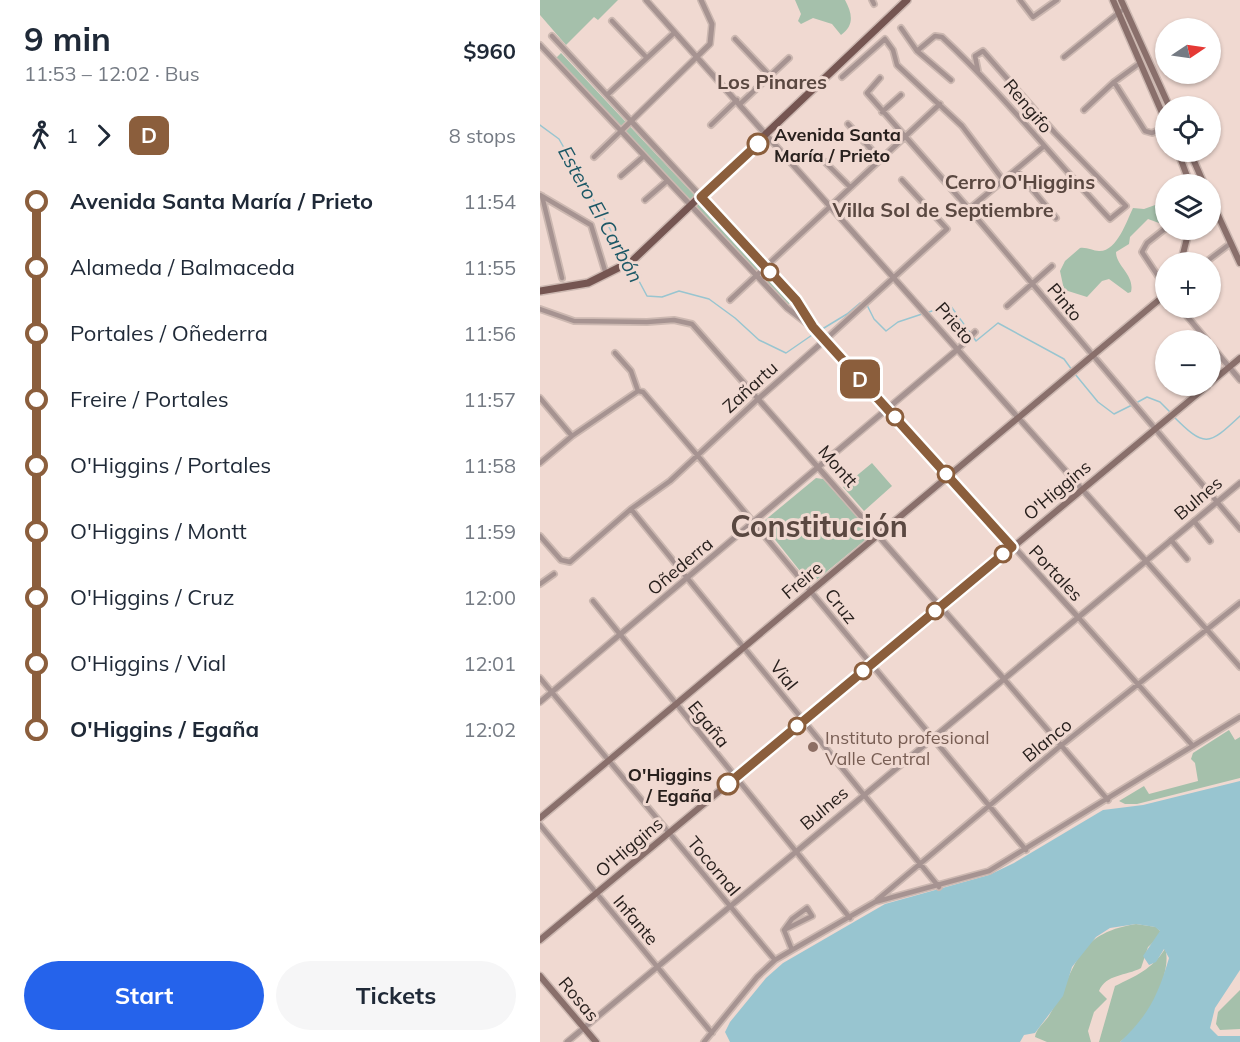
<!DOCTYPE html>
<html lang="en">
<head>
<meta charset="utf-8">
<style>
	:root { --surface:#fff; --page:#f6f6f7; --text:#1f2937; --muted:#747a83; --accent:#2563eb }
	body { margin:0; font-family:Mulish,sans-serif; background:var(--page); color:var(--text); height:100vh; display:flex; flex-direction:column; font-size:22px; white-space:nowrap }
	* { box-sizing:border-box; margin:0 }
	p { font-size:20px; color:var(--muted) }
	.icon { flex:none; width:33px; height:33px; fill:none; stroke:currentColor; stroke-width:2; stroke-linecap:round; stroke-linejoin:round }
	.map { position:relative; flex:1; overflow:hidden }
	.sheet { display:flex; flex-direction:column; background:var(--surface); width:540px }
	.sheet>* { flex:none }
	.badge { padding:0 12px; border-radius:9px; font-size:21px; line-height:39px }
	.needle { width:39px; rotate:77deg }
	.tools { position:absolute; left:615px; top:18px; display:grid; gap:12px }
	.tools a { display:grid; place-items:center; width:66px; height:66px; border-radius:50%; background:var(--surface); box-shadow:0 2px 4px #0004; font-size:30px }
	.map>.badge { position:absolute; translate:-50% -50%; box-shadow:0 0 0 3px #fff }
	.legs { display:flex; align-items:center; gap:9px; height:66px; padding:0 24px; font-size:20px }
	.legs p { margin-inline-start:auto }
	.headline { display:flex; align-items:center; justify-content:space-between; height:102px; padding:0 24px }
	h1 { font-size:33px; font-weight:700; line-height:45px }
	.cta { display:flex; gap:12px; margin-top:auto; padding:12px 24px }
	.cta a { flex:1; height:69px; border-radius:36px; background:var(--accent); color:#fff; font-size:24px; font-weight:700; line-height:69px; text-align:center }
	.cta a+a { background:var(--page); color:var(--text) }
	ul { padding:0 24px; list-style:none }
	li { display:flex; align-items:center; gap:21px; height:66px; font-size:22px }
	li i { display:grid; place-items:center; width:9px; height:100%; margin:0 8px; background:currentColor }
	li i::after { content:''; width:15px; height:15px; margin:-8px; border:4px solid; border-radius:50%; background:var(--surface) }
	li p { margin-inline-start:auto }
	li:first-child i { background:linear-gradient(#0000 50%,currentColor 0) }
	li:last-child i { background:linear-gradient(currentColor 50%,#0000 0) }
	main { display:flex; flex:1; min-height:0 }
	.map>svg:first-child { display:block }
</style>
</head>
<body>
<main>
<section class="sheet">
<div class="headline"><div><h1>9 min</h1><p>11:53 – 12:02 · Bus</p></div><b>$960</b></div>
<div class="legs"><svg class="icon" aria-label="walk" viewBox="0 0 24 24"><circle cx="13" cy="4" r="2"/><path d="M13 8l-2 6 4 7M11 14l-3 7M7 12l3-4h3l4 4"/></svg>1<svg class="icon" aria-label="forward" viewBox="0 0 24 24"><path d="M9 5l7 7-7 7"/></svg><b class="badge" style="background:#8b5e3c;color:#fff">D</b><p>8 stops</p></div>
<ul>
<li><i style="color:#8b5e3c"></i><b>Avenida Santa María / Prieto</b><p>11:54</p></li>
<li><i style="color:#8b5e3c"></i><span>Alameda / Balmaceda</span><p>11:55</p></li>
<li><i style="color:#8b5e3c"></i><span>Portales / Oñederra</span><p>11:56</p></li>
<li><i style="color:#8b5e3c"></i><span>Freire / Portales</span><p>11:57</p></li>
<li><i style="color:#8b5e3c"></i><span>O'Higgins / Portales</span><p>11:58</p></li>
<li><i style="color:#8b5e3c"></i><span>O'Higgins / Montt</span><p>11:59</p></li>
<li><i style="color:#8b5e3c"></i><span>O'Higgins / Cruz</span><p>12:00</p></li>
<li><i style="color:#8b5e3c"></i><span>O'Higgins / Vial</span><p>12:01</p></li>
<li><i style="color:#8b5e3c"></i><b>O'Higgins / Egaña</b><p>12:02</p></li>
</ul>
<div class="cta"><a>Start</a><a>Tickets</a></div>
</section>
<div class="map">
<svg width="700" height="1042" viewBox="0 0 700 1042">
	<rect width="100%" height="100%" fill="#f0d9d1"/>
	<path fill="#a5c0ab" d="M0,0H78L58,20L54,17L26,45L0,15Z
		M255,0H305C312,13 315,25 301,35L292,24L273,18L261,24L258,21L261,14Z
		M21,53L253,300L248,305L16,58Z
		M618,204L625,206V221L619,223L608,219L590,237L589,244L576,252C576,266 595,275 591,292L588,293L569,279L562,281L547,297L528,291L522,294L520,292L523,285L520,271L525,261L540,248C547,247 553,251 559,251C577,252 587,220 593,208L604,209Z
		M332,463L352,486L324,511L303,487Z
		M276,478L283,479L331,532L330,536L274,582L268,581L225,527L224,521Z
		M689,730L695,740L700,737V778L597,804H585L579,801L604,786L609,794L658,781L655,763L651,759L653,753Z
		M596,924L616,927L620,931V936L608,947L601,968C586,976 566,974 559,991L567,999L554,1012L548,1031L551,1042H507L495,1037C496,1028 506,1022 510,1014C538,968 533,934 596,924Z
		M625,949C632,966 614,1008 601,1023C595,1030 587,1036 580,1042H559L575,986C596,976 612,969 625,949Z
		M700,990V1029L680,1030L676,1024L678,1012Z"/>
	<path fill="#98c5d0" d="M700,781V970L675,1008L670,1028L678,1036H700V1042H580C609,1015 618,995 629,958L624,949L616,962L609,965L603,956L620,931L615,927L596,924L570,928L556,937L532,967L523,996L495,1033L484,1035L480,1042H190L185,1032L190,1022L226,978L243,963L345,904L449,875L474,863L563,810L603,805Z"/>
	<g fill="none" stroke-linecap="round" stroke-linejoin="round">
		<path stroke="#98c5d0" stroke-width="1.5" d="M0,125L19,139L87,259
			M91,266L107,296L122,297L139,291L169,299L195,318L219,340L246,353L275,333
			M327,305L334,319L346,331L358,322L382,314
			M386,313L410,305L436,341L458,323L524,359L532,370
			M279,331L307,314L320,303H322
			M535,374L558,402L574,414L592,405
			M596,403L607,397L620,402L630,412
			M633,416C665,448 668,446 700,416"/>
		<defs>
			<path id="minor" d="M332,0L334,4
				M480,0L493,17L517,0
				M72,21L107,58
				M361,28L377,51L411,80
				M12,36L91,121
				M195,39L230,76
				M0,45L81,131L54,157
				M377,51L395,36L402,37C462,93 514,159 570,219L586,206L515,133L443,51L435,56L438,71
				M524,57L581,11
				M302,77L345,39L353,50L357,65L422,126L463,180
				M340,78L327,93L429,209L700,529
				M574,82L605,131L612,133L626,127
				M67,95L134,33
				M200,104L249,58
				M544,110L574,82L600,63
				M342,112L361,95
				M308,124L340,159
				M171,125L197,100
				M285,162L310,187
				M476,170L516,218
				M81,176L104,156
				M0,195L51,225L66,274
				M2,196L22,278
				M105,200L127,181
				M429,209L503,147
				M626,228L607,243L602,252L626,288
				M666,262L691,243
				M190,300L400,104
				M467,306L512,266
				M0,309L34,321L107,322L134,320L152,324L218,399L130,481L91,509L30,562L21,560L0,536
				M285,340L407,229L362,180
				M418,349L435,332
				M75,353L91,371L98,391L103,392L158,456L486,850
				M0,398L32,436
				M0,463L32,436L98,391
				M91,509L399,887
				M654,521L670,541
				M631,540L647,559
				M606,561L700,667
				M0,584L14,574
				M53,601L310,918
				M538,617L653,746
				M0,678L235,960
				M464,679L568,800
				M0,825L172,1033
				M337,900L518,748L700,603
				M244,930L252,919L267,908L272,916L244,930L252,950
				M164,1042L217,977L235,960L252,950L335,902L449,871L700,717"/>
			<path id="tertiary" d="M106,0L606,561
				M161,0L172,24L170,44L81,131L247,308L269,325
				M91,121L256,299L273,327L538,617
				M640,308L667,340
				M285,340L218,399L464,679
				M670,344L700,380
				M0,702L418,349
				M27,1042L700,483"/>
			<path id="secondary" d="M573,0L626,122
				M581,0L629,106
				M638,152L650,184
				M650,152L664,184
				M670,198L700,263
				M641,262L649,230
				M670,383L700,358
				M0,818L626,294
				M0,940L667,386
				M0,976L56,1042"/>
			<path id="primary" d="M0,291L48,283L92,261L367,0"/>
		</defs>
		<use href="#minor" stroke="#ccb8b1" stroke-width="8"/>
		<use href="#tertiary" stroke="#ccb8b1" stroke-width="8"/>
		<use href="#secondary" stroke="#ccb8b1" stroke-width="9"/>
		<use href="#primary" stroke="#ccb8b1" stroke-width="10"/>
		<use href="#minor" stroke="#a69391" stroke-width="4.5"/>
		<use href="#tertiary" stroke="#a69391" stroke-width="5"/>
		<use href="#secondary" stroke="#896f6b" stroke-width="6"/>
		<use href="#primary" stroke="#755551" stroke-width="7"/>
	</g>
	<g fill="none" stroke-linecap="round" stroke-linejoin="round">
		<defs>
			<path id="line-1" d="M188,784L472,547L273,327L256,300L161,197L218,144"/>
		</defs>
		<use href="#line-1" stroke="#fff" stroke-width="14"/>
		<use href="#line-1" stroke="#8b5e3c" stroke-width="9"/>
	</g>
	<g fill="#fff" stroke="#8b5e3c" stroke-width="3">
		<circle cx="218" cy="144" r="10"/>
		<circle cx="230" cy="272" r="8"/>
		<circle cx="355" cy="417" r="8"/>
		<circle cx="406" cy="474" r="8"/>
		<circle cx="463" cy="554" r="8"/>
		<circle cx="395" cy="611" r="8"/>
		<circle cx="323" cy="671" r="8"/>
		<circle cx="257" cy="726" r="8"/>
		<circle cx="188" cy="784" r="10"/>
	</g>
	<circle fill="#8d6e63" stroke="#f0d9d1" stroke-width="2" cx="273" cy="747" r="6"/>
	<g text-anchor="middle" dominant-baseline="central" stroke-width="6" stroke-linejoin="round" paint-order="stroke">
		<g font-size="18" fill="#28201d" stroke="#f0d9d1">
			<text transform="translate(488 106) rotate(50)">Rengifo</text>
			<text transform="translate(525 302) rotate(50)">Pinto</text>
			<text transform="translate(415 323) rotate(49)">Prieto</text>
			<text transform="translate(210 387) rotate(-42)">Zañartu</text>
			<text transform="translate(298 466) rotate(49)">Montt</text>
			<text transform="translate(517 490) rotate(-40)">O'Higgins</text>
			<text transform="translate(658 498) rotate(-40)">Bulnes</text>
			<text transform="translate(140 566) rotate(-40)">Oñederra</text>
			<text transform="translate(516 573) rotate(47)">Portales</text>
			<text transform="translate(262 580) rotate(-40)">Freire</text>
			<text transform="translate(301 606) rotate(51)">Cruz</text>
			<text transform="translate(244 675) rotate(51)">Vial</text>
			<text transform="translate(169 724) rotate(51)">Egaña</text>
			<text transform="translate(507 740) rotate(-39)">Blanco</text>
			<text transform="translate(284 808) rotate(-40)">Bulnes</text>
			<text transform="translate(89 847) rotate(-40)">O'Higgins</text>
			<text transform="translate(174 866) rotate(50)">Tocornal</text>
			<text transform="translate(96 920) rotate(50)">Infante</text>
			<text transform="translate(39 999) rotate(50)">Rosas</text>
		</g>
		<g font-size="18" font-weight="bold" fill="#28201d" stroke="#f0d9d1" text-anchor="start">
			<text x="234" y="134">Avenida Santa<tspan x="234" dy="21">María / Prieto</tspan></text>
			<text x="172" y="774" text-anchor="end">O'Higgins<tspan x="172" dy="21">/ Egaña</tspan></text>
		</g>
		<g font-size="18" fill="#785e54" stroke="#f0d9d1" text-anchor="start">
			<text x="285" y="737">Instituto profesional<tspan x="285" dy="21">Valle Central</tspan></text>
		</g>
		<g font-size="20" font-weight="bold" fill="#5a4841" stroke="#f0d9d1">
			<text x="232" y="81">Los Pinares</text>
			<text x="480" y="181">Cerro O'Higgins</text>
			<text x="403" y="209">Villa Sol de Septiembre</text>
		</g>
		<g font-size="20" font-style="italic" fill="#1c5866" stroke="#f0d9d1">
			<text transform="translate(61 214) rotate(61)">Estero El Carbón</text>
		</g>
		<g font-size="30" font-weight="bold" fill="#5a4841" stroke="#f0d9d1">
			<text x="279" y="526">Constitución</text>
		</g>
	</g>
</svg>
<div class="tools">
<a><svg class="needle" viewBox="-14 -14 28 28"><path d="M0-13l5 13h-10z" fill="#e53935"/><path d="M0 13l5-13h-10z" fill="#747a83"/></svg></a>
<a><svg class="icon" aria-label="locate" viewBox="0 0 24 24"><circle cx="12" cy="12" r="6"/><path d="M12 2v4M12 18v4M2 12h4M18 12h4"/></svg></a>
<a><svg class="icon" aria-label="layers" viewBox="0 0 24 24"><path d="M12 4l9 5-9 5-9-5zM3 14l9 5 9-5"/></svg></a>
<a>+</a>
<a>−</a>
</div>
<b class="badge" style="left:320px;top:379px;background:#8b5e3c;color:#fff">D</b>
</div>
</main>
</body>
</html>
